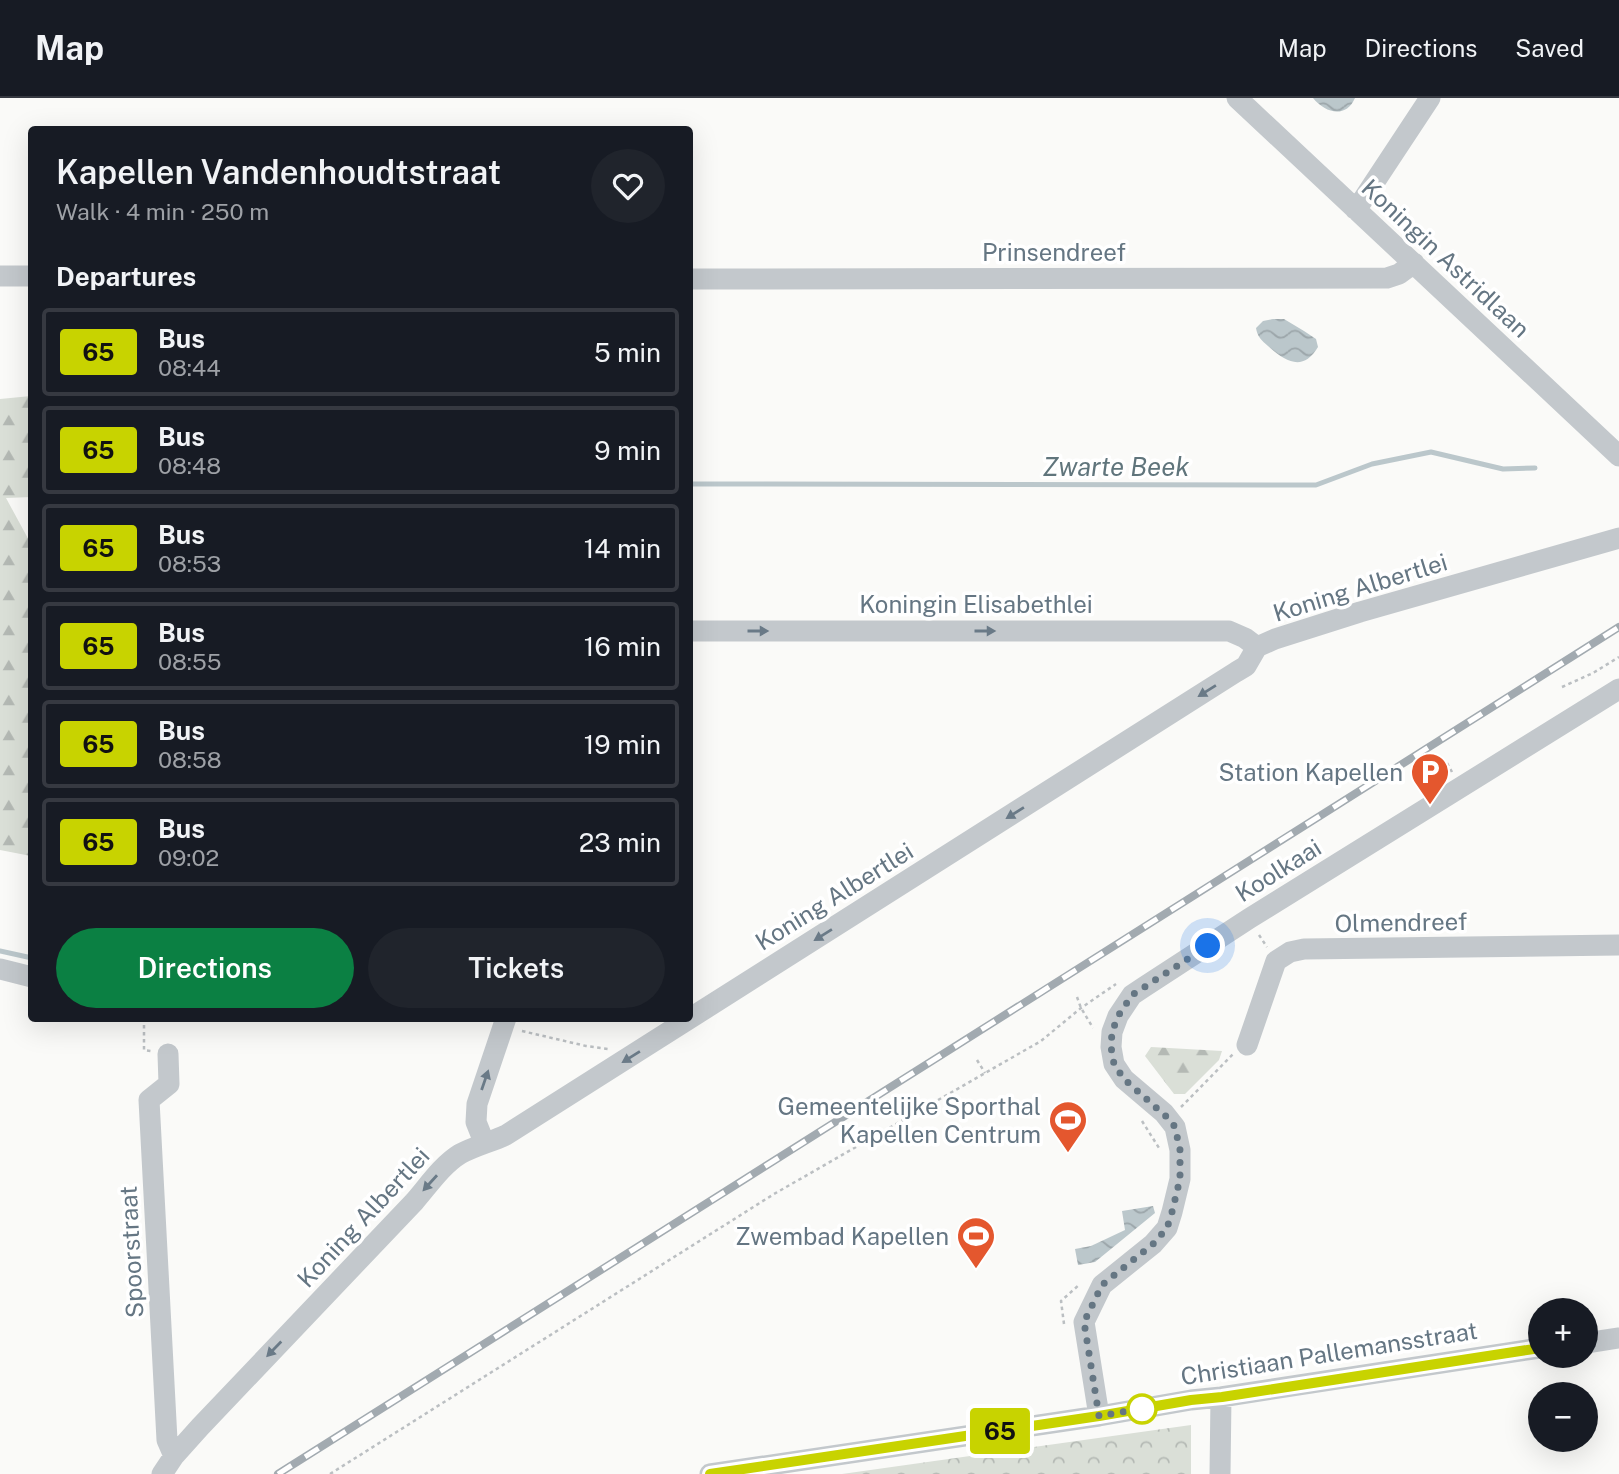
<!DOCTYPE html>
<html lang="en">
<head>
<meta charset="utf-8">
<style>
	:root { --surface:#171b24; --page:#20242c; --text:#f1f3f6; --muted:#9ea1a6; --line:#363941; --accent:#0b8043 }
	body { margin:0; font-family:"Public Sans",sans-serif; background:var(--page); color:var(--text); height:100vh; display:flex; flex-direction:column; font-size:26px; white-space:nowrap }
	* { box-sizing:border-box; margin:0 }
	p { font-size:23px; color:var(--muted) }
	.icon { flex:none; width:38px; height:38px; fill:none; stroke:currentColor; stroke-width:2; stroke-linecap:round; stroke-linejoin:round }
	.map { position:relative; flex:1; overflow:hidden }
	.drawer { position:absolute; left:28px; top:28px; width:665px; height:896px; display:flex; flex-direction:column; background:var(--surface); border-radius:7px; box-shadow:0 7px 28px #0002 }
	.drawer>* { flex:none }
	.badge { padding:0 14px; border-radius:5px; font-size:24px; line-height:46px }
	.tools { position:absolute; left:1528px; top:1200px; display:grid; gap:14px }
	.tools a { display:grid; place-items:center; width:70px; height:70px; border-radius:50%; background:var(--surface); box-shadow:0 7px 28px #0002; font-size:35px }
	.you { position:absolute; width:35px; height:35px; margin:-18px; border:5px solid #fff; border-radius:50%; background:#1a73e8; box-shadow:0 0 0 10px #1a73e833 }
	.map>.badge { position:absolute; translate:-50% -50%; box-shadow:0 0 0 4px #fff }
	h2 { padding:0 28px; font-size:26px; line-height:63px }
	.round { display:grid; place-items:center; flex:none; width:74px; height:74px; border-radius:37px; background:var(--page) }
	.headline { display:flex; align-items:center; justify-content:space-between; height:119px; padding:0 28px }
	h1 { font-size:33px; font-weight:600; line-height:52px }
	.primary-button { display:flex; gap:14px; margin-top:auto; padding:14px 28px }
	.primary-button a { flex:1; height:80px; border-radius:42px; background:var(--accent); color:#fff; font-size:28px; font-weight:600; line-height:80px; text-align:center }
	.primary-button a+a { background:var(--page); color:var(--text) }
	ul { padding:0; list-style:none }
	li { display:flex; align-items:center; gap:21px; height:88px; margin:0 14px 10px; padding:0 14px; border:4px solid var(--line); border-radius:7px }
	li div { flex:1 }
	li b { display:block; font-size:26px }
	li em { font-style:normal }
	li .badge { min-width:77px; font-weight:700; text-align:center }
	header { display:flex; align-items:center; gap:42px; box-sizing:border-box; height:98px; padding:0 35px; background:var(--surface); border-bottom:2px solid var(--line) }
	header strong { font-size:33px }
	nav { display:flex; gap:38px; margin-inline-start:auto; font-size:24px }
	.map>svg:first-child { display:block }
</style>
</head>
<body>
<header>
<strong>Map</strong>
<nav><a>Map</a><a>Directions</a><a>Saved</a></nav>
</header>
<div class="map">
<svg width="1619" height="1376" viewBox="0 0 1619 1376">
	<defs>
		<pattern id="forest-firs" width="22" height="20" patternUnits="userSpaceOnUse" patternTransform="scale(1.75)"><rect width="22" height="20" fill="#dadfd7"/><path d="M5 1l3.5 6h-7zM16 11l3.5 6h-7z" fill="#b4b9b4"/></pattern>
		<pattern id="park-crowns" width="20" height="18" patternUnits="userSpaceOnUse" patternTransform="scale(1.75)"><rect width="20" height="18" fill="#dadfd7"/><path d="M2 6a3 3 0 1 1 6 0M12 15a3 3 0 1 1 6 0" fill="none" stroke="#b4b9b4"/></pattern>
		<pattern id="water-waves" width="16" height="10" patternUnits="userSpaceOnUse" patternTransform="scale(1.75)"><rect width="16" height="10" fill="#bbc7cb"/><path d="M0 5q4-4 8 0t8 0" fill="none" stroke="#9ca6aa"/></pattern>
	</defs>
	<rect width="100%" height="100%" fill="#fafaf8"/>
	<path fill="url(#forest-firs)" d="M31,298V399L6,400L31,446V758L0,752V301Z
		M1151,949L1222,953L1219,962L1185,996H1174L1145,958Z"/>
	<path fill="url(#park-crowns)" d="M1191,1327V1376H842Z"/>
	<path fill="url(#water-waves)" d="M1313,0H1355C1346,21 1325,15 1313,0Z
		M1273,221H1284L1304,233L1316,241L1318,249C1303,274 1286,264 1268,248C1262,243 1257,238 1256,230L1263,223Z
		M1153,1108L1155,1115L1095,1164L1078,1167L1075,1151L1091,1148L1125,1132L1122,1113Z"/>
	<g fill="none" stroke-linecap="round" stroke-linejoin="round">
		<path stroke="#bbc7cb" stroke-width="5" d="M690,386L1316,387L1372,366L1431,354L1503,371L1535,370
			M0,853L32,860"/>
		<path stroke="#bbbfc2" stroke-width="2.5" stroke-dasharray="3.5 3.5" stroke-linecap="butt" d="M1562,589L1593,575L1619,559
			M1447,665L1452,674
			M1260,784L1264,791
			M1259,837L1267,849
			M1077,899L1081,910L1093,930
			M144,920V952L151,953
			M522,933L586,948L608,951
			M977,962L985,975
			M1181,1009L1233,956
			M1142,1023L1159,1050
			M1064,1226L1061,1203L1080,1186
			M330,1376L774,1096L1041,943L1081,910L1116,886"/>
		<path stroke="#c3c8cc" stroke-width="21" d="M1237,0L1619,358
			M1355,111L1362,103L1430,0
			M0,178H32
			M690,181L1387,180L1399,176L1414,165
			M690,533H1229L1245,540L1257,549
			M0,871L32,879
			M1247,947L1276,863L1290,854L1304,851L1619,847
			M168,956L169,986L149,1002L167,1342L174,1358
			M484,1044L476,1024L477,1006L506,920
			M1586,1245L1619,1240
			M1099,1318L1084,1224L1102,1187L1153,1146L1167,1130L1172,1114L1180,1081V1052L1175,1029L1164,1015L1124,981L1114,966L1111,949L1112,934L1118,918L1132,897L1144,889L1250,820L1619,591
			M162,1376L174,1358L200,1329L414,1104C428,1088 442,1067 460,1056C475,1048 491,1044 506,1037L1236,574L1246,568L1257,549L1275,541L1360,514L1619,440
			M710,1376L1099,1318L1191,1302L1221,1299L1540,1250
			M1220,1376L1221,1299"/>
		<defs>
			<path id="rail" d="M278,1376L1619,529"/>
		</defs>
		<use href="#rail" stroke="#a2aab0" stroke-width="8"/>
		<use href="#rail" stroke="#fff" stroke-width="5" stroke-dasharray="16" stroke-linecap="butt"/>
	</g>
	<defs><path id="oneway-solid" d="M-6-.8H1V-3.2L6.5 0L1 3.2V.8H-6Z" transform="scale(1.75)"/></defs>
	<g fill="#6a7a87">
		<use href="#oneway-solid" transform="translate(758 533)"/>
		<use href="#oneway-solid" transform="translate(985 533)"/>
		<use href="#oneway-solid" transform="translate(1207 593) rotate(148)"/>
		<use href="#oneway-solid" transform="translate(1015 715) rotate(148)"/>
		<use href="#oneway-solid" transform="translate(823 837) rotate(148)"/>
		<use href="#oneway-solid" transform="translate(631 959) rotate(148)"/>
		<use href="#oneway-solid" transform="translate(485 982) rotate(-71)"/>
		<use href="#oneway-solid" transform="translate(430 1085) rotate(132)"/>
		<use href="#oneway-solid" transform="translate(274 1251) rotate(134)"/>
	</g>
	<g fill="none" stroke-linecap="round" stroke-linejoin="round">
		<defs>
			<path id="line" d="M710,1376L1099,1318L1191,1302L1222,1299L1540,1250"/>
		</defs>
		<use href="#line" stroke="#fff" stroke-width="16"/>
		<use href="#line" stroke="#c8d300" stroke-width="10"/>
		<path stroke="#657683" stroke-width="7" stroke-dasharray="0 12.6" d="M1142,1311L1145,1310L1099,1318L1084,1224L1102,1187L1153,1146L1167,1130L1172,1114L1180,1081V1052L1175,1029L1169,1021L1124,981L1114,966L1111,949L1112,934L1118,918L1132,897L1208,848"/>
	</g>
	<defs>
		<symbol id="parking-pin" viewBox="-11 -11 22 30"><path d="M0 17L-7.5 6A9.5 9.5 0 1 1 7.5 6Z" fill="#e4572e" stroke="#fff"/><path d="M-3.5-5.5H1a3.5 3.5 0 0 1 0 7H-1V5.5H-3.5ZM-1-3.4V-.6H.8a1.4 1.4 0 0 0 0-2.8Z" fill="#fff"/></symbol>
		<symbol id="stadium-pin" viewBox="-11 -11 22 30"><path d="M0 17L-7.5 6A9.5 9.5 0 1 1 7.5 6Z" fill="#e4572e" stroke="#fff"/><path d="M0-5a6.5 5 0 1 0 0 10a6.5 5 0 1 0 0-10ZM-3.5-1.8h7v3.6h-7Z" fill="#fff"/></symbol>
	</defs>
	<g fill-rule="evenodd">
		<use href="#parking-pin" x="1408" y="652" width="44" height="60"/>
		<use href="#stadium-pin" x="1046" y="1000" width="44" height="60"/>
		<use href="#stadium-pin" x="954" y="1116" width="44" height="60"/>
	</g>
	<circle fill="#fff" stroke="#c8d300" stroke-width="3.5" cx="1142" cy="1311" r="14"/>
	<g text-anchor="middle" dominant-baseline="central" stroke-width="7" stroke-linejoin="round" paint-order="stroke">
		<g font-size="24" fill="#657683" stroke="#fff">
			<text x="1054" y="154">Prinsendreef</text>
			<text transform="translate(1446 160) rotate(43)">Koningin Astridlaan</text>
			<text transform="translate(1360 489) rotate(-17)">Koning Albertlei</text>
			<text x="976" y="506">Koningin Elisabethlei</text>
			<text transform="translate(1278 772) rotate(-32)">Koolkaai</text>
			<text transform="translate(834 798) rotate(-32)">Koning Albertlei</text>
			<text transform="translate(1401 824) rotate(-1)">Olmendreef</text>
			<text transform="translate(363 1119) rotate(-47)">Koning Albertlei</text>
			<text transform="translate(131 1154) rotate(-93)">Spoorstraat</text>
			<text transform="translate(1329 1255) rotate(-9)">Christiaan Pallemansstraat</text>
		</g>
		<g font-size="24" fill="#657683" stroke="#fff" text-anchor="end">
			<text x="1403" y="674">Station Kapellen</text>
			<text x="1041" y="1008">Gemeentelijke Sporthal<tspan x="1041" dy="28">Kapellen Centrum</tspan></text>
			<text x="949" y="1138">Zwembad Kapellen</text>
		</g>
		<g font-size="26" font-style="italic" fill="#60757c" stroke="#fff">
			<text x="1116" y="368">Zwarte Beek</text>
		</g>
	</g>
</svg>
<div class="tools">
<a>+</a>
<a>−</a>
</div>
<div class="you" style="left:1208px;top:848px"></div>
<b class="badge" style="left:1000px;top:1333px;background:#c8d300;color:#111">65</b>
<section class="drawer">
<div class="headline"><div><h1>Kapellen Vandenhoudtstraat</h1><p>Walk · 4 min · 250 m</p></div><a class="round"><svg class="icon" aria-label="heart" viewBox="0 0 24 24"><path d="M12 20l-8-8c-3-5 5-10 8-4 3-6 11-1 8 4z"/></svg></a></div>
<h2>Departures</h2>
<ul>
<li><span class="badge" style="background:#c8d300;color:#111">65</span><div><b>Bus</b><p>08:44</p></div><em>5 min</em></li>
<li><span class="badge" style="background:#c8d300;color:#111">65</span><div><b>Bus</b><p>08:48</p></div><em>9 min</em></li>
<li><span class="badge" style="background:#c8d300;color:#111">65</span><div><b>Bus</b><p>08:53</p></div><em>14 min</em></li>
<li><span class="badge" style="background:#c8d300;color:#111">65</span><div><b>Bus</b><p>08:55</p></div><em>16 min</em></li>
<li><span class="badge" style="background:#c8d300;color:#111">65</span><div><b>Bus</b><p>08:58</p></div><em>19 min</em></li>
<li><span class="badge" style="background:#c8d300;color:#111">65</span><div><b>Bus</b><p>09:02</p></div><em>23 min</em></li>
</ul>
<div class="primary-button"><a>Directions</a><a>Tickets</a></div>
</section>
</div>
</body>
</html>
